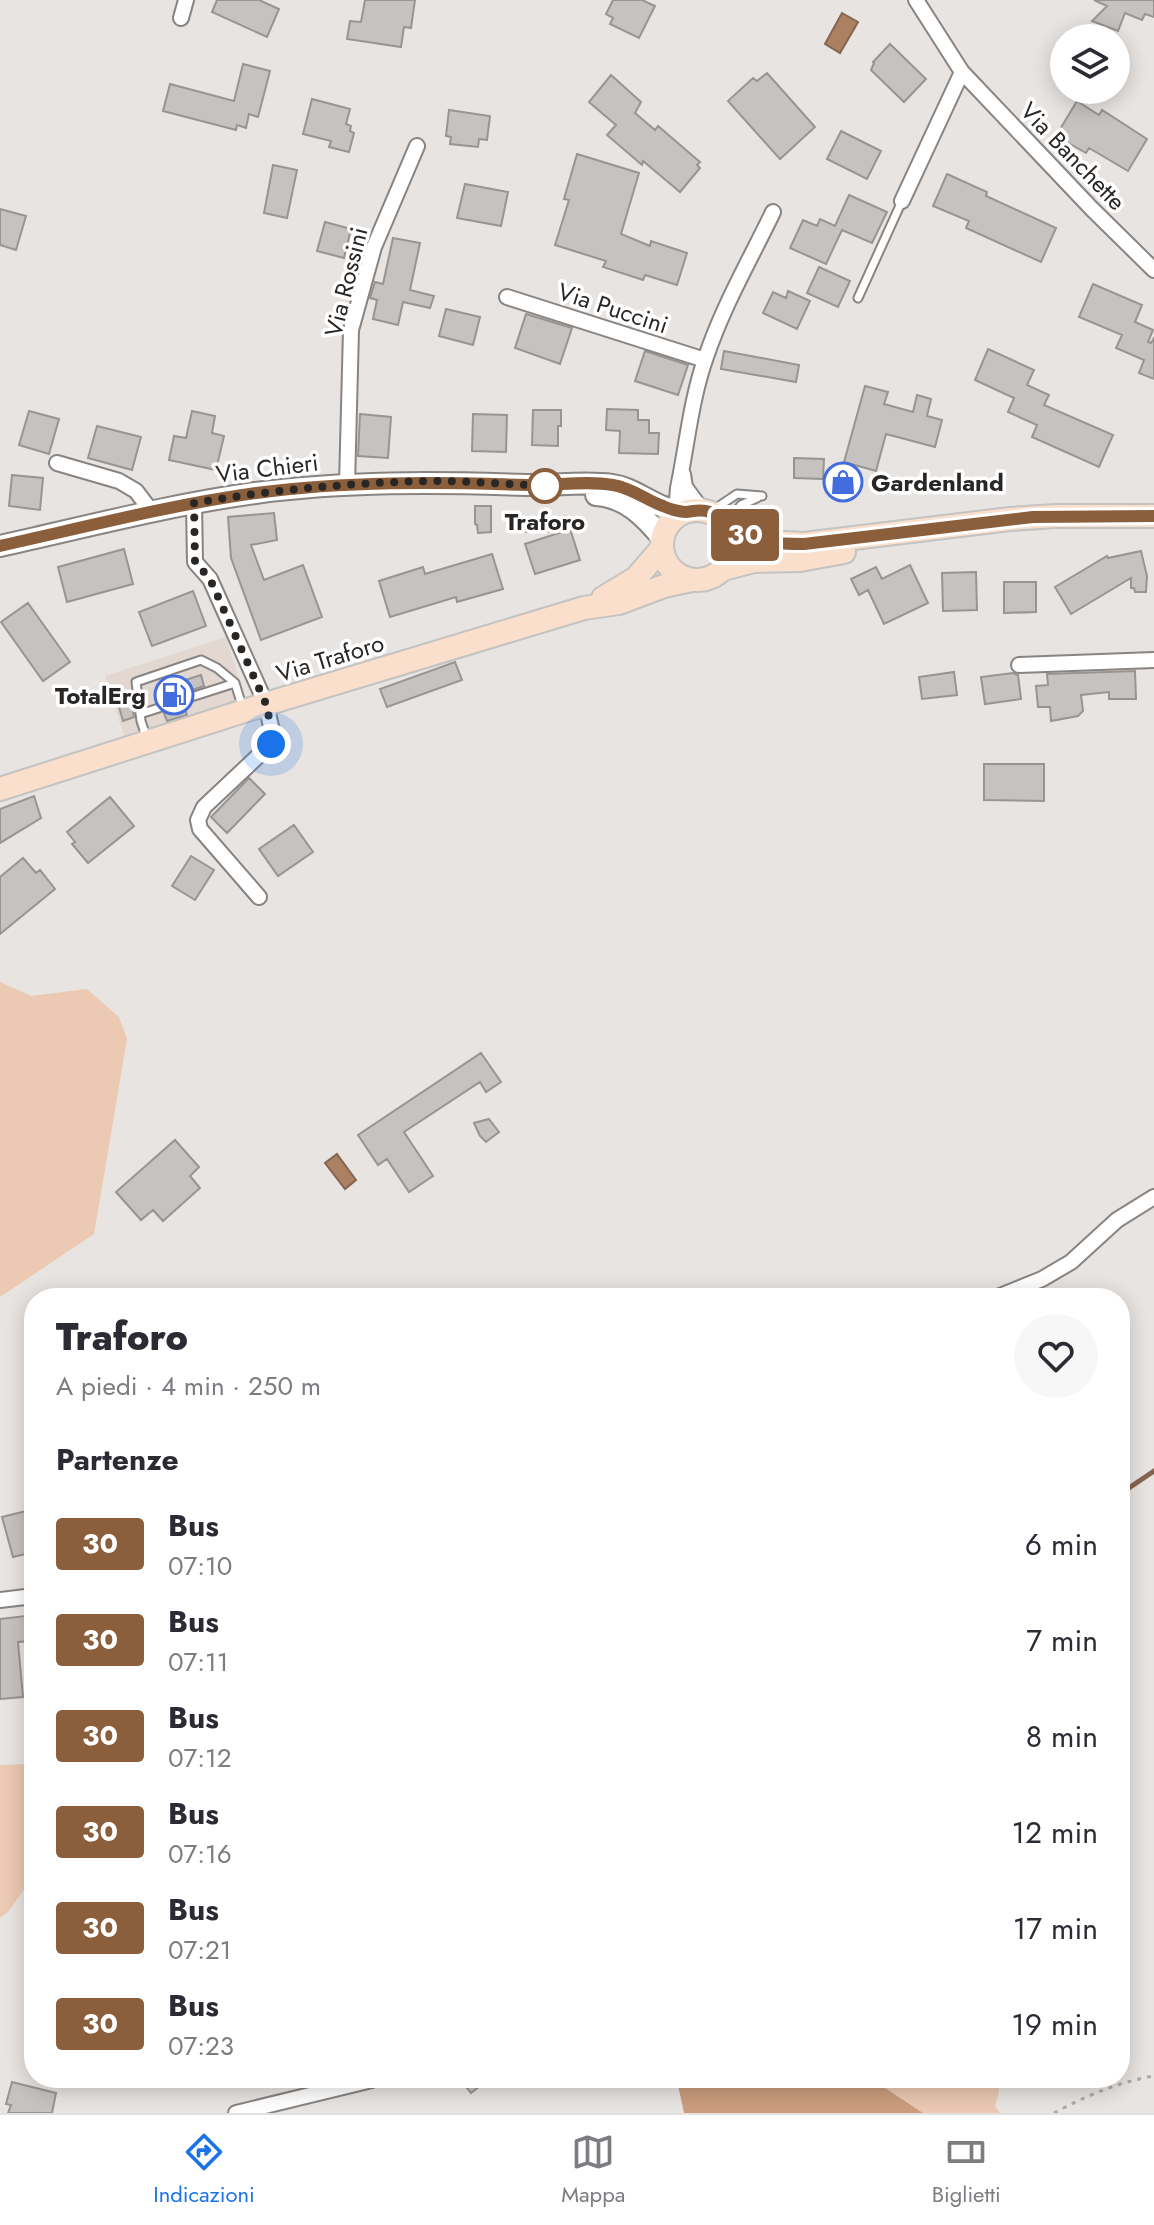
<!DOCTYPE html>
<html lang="it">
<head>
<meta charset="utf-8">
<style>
	:root { --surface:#fff; --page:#f7f7f7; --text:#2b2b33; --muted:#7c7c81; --line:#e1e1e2; --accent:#1a73e8 }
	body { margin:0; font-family:Jost,sans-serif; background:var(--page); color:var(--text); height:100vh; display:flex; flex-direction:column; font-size:30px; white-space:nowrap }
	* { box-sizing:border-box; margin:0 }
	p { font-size:26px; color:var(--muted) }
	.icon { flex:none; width:44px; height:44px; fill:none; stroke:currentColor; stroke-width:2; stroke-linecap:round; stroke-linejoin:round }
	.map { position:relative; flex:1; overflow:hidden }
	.panel { position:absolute; left:24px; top:1288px; width:1106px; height:800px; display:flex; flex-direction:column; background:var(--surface); border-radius:32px; box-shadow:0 4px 20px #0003 }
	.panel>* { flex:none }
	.badge { padding:0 16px; border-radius:6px; font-size:28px; line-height:52px }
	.tools { position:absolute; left:1050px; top:24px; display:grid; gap:16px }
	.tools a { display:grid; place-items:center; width:80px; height:80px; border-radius:50%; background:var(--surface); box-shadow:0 4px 20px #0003; font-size:40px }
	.you { position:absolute; width:40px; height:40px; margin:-20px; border:6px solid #fff; border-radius:50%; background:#1a73e8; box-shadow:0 0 0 12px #1a73e833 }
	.map>.badge { position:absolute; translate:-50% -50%; box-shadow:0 0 0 4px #fff }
	h2 { padding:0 32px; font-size:30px; line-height:72px }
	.round { display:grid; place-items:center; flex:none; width:84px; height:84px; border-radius:42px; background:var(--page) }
	.overview { display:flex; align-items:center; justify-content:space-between; height:136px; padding:0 32px }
	h1 { font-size:38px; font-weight:800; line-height:60px }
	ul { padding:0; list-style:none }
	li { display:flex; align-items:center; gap:24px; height:96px; padding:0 32px }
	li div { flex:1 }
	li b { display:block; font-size:30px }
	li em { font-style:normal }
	li .badge { min-width:88px; font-weight:700; text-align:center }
	.tabs { display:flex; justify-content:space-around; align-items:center; height:112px; border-top:2px solid var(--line); background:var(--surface); font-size:22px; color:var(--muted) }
	.tabs a { display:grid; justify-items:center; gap:4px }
	.tabs .current { color:var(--accent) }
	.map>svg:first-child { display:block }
</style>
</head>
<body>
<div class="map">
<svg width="1154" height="2113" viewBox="0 0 1154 2113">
	<rect width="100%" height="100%" fill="#e8e4e1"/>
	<path fill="#e2d7d1" d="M226,637L245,698L124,736L105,676Z"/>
	<path fill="#ebc9b2" d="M0,982L31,996L87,989L119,1017L127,1039L94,1234L0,1297Z
		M34,1756V1876L8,1912L0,1918V1765L29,1764Z
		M870,2078H998L999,2091L995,2106L1000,2113H923Z"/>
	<path fill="#cb9d7d" d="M714,2078H870L923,2113H684L678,2085Z"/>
	<path fill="#ac8062" stroke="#856550" stroke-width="2" d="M842,13L858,22L840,53L825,44Z
		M337,1154L356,1180L345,1189L325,1163Z"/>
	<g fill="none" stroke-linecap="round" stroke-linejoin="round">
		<path stroke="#856550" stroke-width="5" d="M1120,1494L1154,1471"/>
	</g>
	<path fill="#c6c2bf" stroke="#989492" stroke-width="2" d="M217,0H259L279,9L267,37L212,12Z
		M365,0H415L411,28L404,27L401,47L347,39L350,21L361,22Z
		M613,0H642L655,6L639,38L610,24L613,18L606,14Z
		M1094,0H1154V17L1145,14L1142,20L1125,13L1118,31L1092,21L1107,6Z
		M890,44L926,79L904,102L871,70L874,63L873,62Z
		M243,64L270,71L258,117L249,114L246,128L237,125L236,130L163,111L170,84L234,101Z
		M767,73L815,127L780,159L728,101L753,78L757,81Z
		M611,75L641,102L635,113L655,130L658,126L700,162L697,165L700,168L680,192L643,161L642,165L607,135L616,125L589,102Z
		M312,99L350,109L346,124L351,126L350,131L354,133L349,152L329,147L331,141L303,134Z
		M1077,101L1099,115L1102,110L1147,139L1128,171L1089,148L1086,153L1056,136Z
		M449,110L490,116L487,140L479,139L478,147L450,144L451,137L446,136Z
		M841,131L881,151L867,179L827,159Z
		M577,154L639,173L621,234L650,246L651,241L687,253L677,285L645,275L643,280L603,267L606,261L555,245L569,200L564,199Z
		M273,165L297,170L287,218L264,213Z
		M947,174L987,192L986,196L1056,228L1041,262L966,228L969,221L933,206Z
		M465,184L508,192L501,226L457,218Z
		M849,195L887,212L872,243L842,230L826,264L790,248L803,220L817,226L820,219L835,226Z
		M0,209L26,216L16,250L0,245Z
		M325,222L351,229L344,258L317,251Z
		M393,238L420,243L410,290L434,296L430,308L403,302L398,325L373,319L377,300L370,298L375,282L383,284Z
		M819,267L850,281L838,307L807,293Z
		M1093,284L1142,305L1135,322L1153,330L1148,342L1151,343L1154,338V379L1139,373L1144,360L1116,348L1122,335L1079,317Z
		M788,291L810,301L797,329L763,313L773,292L786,298Z
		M446,309L480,317L473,345L439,336Z
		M526,314L572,328L560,364L515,348Z
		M988,349L1034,370L1027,385L1049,395L1044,405L1113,435L1099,467L1032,437L1037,425L1008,412L1014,398L975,380Z
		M645,351L688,365L678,395L635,381Z
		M724,351L799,365L796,382L721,369Z
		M865,386L888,392L884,404L913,412L917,395L931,399L927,416L942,420L935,447L886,434L876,471L844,462Z
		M607,409L638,410V420H649V433H659L658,454L619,453L620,431L606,430Z
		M533,410H561V426H558V446L532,445Z
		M29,411L59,419L49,454L19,445Z
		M192,411L215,416L212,433L224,436L216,470L169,460L174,436L186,438Z
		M360,414L391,417L388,458L358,456Z
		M473,414L507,415L506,452L472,451Z
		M97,426L141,437L132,470L88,458Z
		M794,458L824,459L823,479L794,478Z
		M12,475L43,478L40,510L9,506Z
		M475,506H491V532L478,533L477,525L475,524Z
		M274,513L277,540L251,545L264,580L303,565L322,617L261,640L231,558L228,517Z
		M566,516L580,560L535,574L525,544L565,531L526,532L525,529Z
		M124,549L133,584L67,602L58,567Z
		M1141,551L1147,576L1146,592H1135L1134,588H1131V578L1071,614L1055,587L1107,556L1108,558Z
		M492,554L503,589L457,602L456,597L390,617L379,581L423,567L425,574Z
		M910,565L928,603L884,624L868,590L859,595L851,579L876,567L882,579Z
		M976,572L977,610L943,611L942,573Z
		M1004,582H1036V612L1004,613Z
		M193,591L206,626L152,646L139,612Z
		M28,603L70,662L43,681L1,622Z
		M455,662L462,680L387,707L380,689Z
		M1135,671L1136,699H1109V692L1081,695L1083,711L1078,716L1051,721L1050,707H1038L1036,686L1048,685L1047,674Z
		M954,672L957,695L922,699L919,677Z
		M1013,673L1018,675L1021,699L985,704L981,677Z
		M201,675L204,686L180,694L176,698L177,704L184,706L187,715L167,721L164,713L168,706L166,702L160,701L157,689Z
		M129,693L134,717L123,721L116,696Z
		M984,764H1044V801L984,800Z
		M249,778L265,794L227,833L211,817Z
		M34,796L41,818L0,843V809Z
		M110,797L134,826L88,863L72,844L75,842L67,832Z
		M294,825L313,852L278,876L259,849Z
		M191,856L214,870L195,900L172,886Z
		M23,858L36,873L40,870L55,889L0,934V877Z
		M481,1053L501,1082L486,1092L480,1082L404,1132L433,1176L409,1192L387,1159L378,1165L358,1135Z
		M489,1119L499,1132L486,1142L480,1136L474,1123Z
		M175,1140L199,1167L190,1176L200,1188L163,1221L153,1210L141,1220L116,1192Z
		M34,1509V1552L13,1557L2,1517Z
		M34,1615V1641L18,1642L23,1697L0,1699V1619Z
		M459,2078H490L471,2093Z
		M12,2082L56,2093L52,2113H8L11,2105L6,2104Z"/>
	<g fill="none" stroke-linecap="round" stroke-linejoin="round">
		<defs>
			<path id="service" d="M858,298L902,201
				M710,512L737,494L762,496
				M726,524L741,505L757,498
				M182,700L235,683
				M140,714L162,707
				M147,739L141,721L136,682L201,660L217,668L235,683L243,709"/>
			<path id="minor" d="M916,0L962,72L1092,209L1154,270
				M181,18L186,0
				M902,201L962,72
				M507,297L705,360
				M57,463L119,481L136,491L152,512
				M683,474L685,487L702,510
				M347,485L351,330L374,247L417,146
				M194,503L195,562L210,579L266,704L272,731L271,744L204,807L198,820L200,829L259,897
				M685,512L677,500L678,488C687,445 691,399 706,357C723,306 750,260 773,212
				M1019,665L1154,660
				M995,1298L1042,1279L1071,1262L1117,1220L1154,1197
				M0,1600L34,1596
				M236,2113L372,2080"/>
			<path id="secondary" d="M596,495C626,497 645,517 663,539
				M0,546C85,527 169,505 255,493C345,481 436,482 527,485C555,486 583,481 612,485C630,487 644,499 661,506C669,509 677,510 685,512"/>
			<path id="primary" d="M662 545a35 35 0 1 1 70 0a35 35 0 1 1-70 0Z
				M729,530L767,542L804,544L1010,519L1055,516H1154
				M723,569L754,561L800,560L844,552
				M603,598L636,578L662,548
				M0,789L266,704L584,608L619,603L664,586L692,580"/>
		</defs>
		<use href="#service" stroke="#888482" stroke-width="11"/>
		<use href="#minor" stroke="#888482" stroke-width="18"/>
		<use href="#secondary" stroke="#888482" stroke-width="24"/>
		<use href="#primary" stroke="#c3c3c2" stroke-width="26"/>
		<path stroke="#aeaba8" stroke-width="3" stroke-dasharray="4 6" stroke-linecap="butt" d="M1054,2113C1086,2096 1118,2082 1154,2076"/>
		<use href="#service" stroke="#fff" stroke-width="7"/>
		<use href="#minor" stroke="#fff" stroke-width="14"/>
		<use href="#secondary" stroke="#fff" stroke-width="20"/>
		<use href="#primary" stroke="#fadfcd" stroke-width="22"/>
	</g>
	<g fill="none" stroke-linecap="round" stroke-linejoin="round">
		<defs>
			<path id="line" d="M0,546C85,527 170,505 256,493C346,481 437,482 528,485C557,486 585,480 613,485C632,488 646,500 663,506C669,509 680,512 686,512C695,511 701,509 710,512C720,516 724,527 733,531C755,543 779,544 804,544L1033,517L1154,516"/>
		</defs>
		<use href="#line" stroke="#fff" stroke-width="18"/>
		<use href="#line" stroke="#8b5e3c" stroke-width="12"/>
		<path stroke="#292726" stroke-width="8" stroke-dasharray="0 14.4" d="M271,744L272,731L266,704L210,579L195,562L194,503C271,490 349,483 428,481C467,481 507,484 545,486"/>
	</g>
	<defs>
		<symbol id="shop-ring" viewBox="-11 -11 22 22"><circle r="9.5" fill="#fff" stroke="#436cde" stroke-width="1.5"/><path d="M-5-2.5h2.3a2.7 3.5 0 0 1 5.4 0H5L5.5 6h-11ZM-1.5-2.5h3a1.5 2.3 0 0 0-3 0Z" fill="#436cde"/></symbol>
		<symbol id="fuel-ring" viewBox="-11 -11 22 22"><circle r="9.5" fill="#fff" stroke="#436cde" stroke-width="1.5"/><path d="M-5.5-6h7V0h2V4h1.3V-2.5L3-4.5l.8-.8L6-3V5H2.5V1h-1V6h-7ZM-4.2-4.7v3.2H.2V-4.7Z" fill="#436cde"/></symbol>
	</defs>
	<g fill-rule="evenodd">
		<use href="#shop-ring" x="821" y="460" width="44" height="44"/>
		<use href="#fuel-ring" x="152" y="673" width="44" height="44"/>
	</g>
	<circle fill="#fff" stroke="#8b5e3c" stroke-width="4" cx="545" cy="486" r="16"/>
	<g text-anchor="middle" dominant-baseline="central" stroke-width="7" stroke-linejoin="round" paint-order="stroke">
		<g font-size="24" fill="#292726" stroke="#fff">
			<text transform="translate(1073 156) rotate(46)">Via Banchette</text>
			<text transform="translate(346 282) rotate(-76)">Via Rossini</text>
			<text transform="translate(613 308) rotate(18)">Via Puccini</text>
			<text transform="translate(267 468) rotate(-7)">Via Chieri</text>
			<text transform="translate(330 658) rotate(-17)">Via Traforo</text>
		</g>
		<g font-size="24" font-weight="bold" fill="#292726" stroke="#fff" text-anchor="start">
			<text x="871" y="482">Gardenland</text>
			<text x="146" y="695" text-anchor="end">TotalErg</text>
		</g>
		<g font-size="24" font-weight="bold" fill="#292726" stroke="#fff">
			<text x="545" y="521">Traforo</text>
		</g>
	</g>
</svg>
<div class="tools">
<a><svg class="icon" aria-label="layers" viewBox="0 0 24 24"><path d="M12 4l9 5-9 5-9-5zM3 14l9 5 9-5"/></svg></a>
</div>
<div class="you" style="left:271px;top:744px"></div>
<b class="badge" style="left:745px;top:535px;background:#8b5e3c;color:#fff">30</b>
<section class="panel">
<div class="overview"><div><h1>Traforo</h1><p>A piedi · 4 min · 250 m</p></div><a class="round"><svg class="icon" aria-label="heart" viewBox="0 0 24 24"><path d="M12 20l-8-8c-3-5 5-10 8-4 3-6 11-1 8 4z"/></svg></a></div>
<h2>Partenze</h2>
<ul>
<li><span class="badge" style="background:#8b5e3c;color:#fff">30</span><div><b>Bus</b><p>07:10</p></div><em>6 min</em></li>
<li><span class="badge" style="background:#8b5e3c;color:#fff">30</span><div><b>Bus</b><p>07:11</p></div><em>7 min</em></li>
<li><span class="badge" style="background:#8b5e3c;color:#fff">30</span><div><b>Bus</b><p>07:12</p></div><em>8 min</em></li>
<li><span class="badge" style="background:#8b5e3c;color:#fff">30</span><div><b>Bus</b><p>07:16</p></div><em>12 min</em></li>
<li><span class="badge" style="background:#8b5e3c;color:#fff">30</span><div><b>Bus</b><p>07:21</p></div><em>17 min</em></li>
<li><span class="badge" style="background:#8b5e3c;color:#fff">30</span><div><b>Bus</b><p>07:23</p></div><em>19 min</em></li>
</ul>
</section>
</div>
<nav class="tabs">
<a class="current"><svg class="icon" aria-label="directions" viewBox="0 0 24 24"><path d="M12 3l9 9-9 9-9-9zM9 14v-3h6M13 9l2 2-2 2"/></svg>Indicazioni</a>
<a><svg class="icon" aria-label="map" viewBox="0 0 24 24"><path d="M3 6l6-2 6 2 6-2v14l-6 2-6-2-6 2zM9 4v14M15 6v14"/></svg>Mappa</a>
<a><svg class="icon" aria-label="tickets" viewBox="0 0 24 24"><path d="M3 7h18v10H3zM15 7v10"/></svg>Biglietti</a>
</nav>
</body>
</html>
